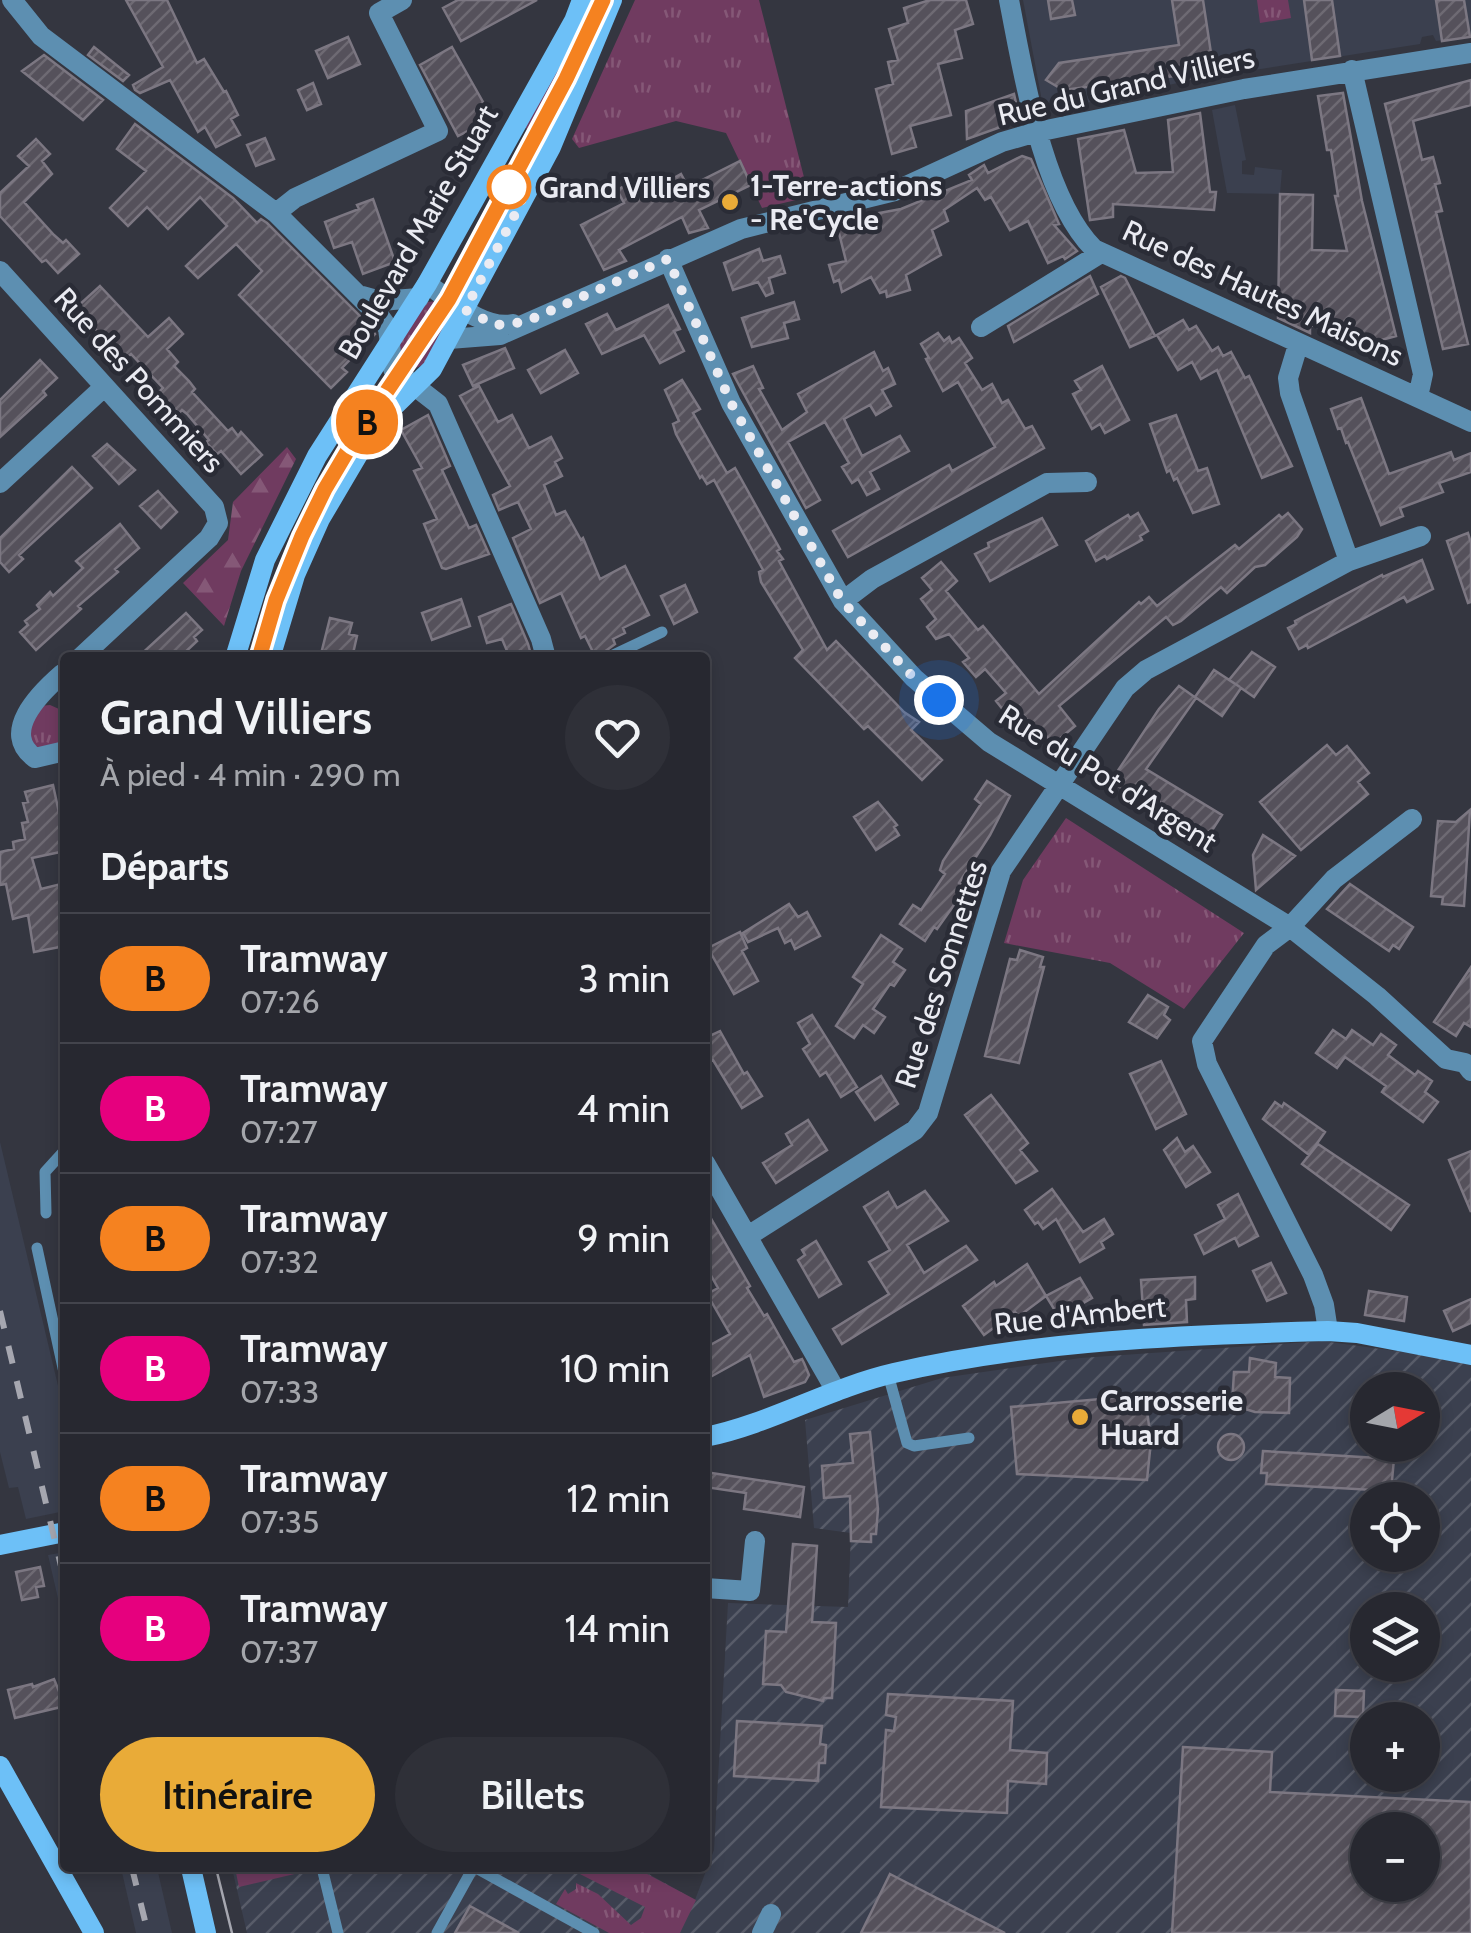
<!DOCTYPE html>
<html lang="fr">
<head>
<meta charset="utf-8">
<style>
	:root { --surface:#272830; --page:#2f3038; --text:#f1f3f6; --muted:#a4a6ab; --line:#43444c; --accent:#e9ab38 }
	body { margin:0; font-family:Cabin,sans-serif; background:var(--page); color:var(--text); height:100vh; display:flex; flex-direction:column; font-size:38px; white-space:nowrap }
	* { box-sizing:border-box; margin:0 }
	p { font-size:32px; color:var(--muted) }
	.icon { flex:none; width:55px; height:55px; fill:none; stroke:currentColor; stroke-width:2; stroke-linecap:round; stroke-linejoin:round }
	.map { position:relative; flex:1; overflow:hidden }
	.panel { position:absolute; left:60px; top:652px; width:650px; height:1220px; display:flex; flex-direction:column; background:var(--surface); border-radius:10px; box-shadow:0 5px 15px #0003,0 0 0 2px var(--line) }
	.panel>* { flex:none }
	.badge { padding:0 20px; border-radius:32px; font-size:35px; line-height:65px }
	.needle { width:65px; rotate:80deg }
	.controls { position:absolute; left:1350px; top:1372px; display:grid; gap:20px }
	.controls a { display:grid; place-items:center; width:90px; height:90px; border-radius:50%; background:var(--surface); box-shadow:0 5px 15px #0003,0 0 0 2px var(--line); font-size:50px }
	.you { position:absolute; width:50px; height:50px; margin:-25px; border:8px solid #fff; border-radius:50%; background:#1a73e8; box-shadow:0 0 0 15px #1a73e833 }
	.map>.badge { position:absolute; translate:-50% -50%; box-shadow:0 0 0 5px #fff }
	h2 { padding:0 40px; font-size:38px; line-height:90px }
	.round { display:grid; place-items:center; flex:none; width:105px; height:105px; border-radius:52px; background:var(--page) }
	.summary { display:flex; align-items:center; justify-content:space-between; height:170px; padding:0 40px }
	h1 { font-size:48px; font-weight:600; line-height:75px }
	.cta { display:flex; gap:20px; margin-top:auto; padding:20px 40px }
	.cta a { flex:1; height:115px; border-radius:60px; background:var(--accent); color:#111; font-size:40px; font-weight:600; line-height:115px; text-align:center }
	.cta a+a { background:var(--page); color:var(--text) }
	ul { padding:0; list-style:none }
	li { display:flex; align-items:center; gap:30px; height:130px; padding:0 40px; border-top:2px solid var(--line) }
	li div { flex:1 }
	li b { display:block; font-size:38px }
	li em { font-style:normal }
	li .badge { min-width:110px; font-weight:700; text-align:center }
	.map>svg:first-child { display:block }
</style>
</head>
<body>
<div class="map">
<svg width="1471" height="1933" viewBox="0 0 1471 1933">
	<defs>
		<pattern id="industrial-furrows" width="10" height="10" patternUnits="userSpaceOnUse" patternTransform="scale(2.5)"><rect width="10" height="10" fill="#3b404f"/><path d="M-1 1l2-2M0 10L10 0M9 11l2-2" fill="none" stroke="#585c69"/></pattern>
		<pattern id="grass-tufts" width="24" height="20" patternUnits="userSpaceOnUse" patternTransform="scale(2.5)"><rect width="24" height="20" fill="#703b60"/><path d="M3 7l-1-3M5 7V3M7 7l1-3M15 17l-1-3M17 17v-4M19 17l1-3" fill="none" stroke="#855877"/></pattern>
		<pattern id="forest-firs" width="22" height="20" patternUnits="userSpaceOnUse" patternTransform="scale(2.5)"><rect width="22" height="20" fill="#703b60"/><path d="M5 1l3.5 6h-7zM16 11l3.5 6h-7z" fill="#855877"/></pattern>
		<pattern id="building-hatch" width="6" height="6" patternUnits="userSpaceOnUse" patternTransform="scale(2.5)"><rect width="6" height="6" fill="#55515b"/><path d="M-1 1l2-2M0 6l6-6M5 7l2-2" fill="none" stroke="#6e6a73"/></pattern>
	</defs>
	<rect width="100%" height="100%" fill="#343640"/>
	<path fill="#3b404f" d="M1023,0H1471V36L1436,41L1433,35L1422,37L1420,44L1196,79L1059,109L1042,101Z
		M1235,105L1246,160L1242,161V174L1254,175L1255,167L1282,170L1280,194L1227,193L1212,110Z
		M0,1142L65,1415V1511L26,1519L18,1487L9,1488L0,1452Z
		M65,1552V1629L48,1555Z
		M121,1868H157L172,1933H136Z"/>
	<path fill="url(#industrial-furrows)" fill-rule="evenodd" d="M1322,1341L1425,1355L1471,1365V1933H247L232,1868H638L695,1900L714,1850L728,1603L848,1607L851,1533L814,1528L805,1420L942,1378L1081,1358ZM1368,1390H1422V1445H1368ZM1368,1500H1422V1555H1368ZM1368,1610H1422V1665H1368ZM1368,1720H1422V1775H1368ZM1368,1830H1422V1885H1368Z"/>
	<path fill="url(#grass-tufts)" d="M587,0H607L548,140L518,124Z
		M635,0H759L809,197L762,208L726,133L676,121L579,148L572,139Z
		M1257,0H1288L1291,18L1260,23Z
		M440,301L452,313C442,332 428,383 401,364L396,345L426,302Z
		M50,705L59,709L63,739L56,746L34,749L24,728L40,706Z
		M1066,818L1244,933L1184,1009L1110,963L1004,943L1023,880Z
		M235,1868H315L316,1869L239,1887Z
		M568,1868H636L696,1900L680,1933H609L556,1904L565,1889L568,1894L576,1889V1883L598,1894L631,1925L641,1918L645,1907Z"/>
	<path fill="url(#forest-firs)" d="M287,447L296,459L241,571L224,626L183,583L228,540L233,502Z"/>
	<path fill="url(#building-hatch)" stroke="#7c7782" stroke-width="2.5" fill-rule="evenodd" d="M126,0H167L197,63L204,59L224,92L226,91L238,115L231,119L240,135L216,147L205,127L198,132L170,80L140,93L135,90L133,85L163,67Z
		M458,0H537L461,41L443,8Z
		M930,0H966L973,24L955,30L962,58L938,64L951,115L910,126L916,147L892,154L876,89L893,84L888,62L898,60L889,29L908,23L904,8Z
		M1048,0H1072L1075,15L1051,19Z
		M1172,0H1203L1214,73L1185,80L1183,75L1063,90L1046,80L1059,63L1179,45Z
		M1304,0H1332L1340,56L1312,60Z
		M1436,0H1464L1470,37L1442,41Z
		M348,37L360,64L328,78L316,51Z
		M94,47L129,75L123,81L88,55Z
		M452,47L492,118L458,136L420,65Z
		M44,55L103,100L83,120L22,71Z
		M1471,80V105L1413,121L1422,160L1433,157L1440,183L1435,184L1442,211L1436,212L1468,344L1443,349L1385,104Z
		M313,83L321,104L307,110L298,90Z
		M1343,93L1362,201L1396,336L1359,346L1310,324V333L1278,318L1280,194L1313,195L1312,250L1347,251L1335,196H1338L1331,150H1327L1318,96Z
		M1014,94L1018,112L1012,123L967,139L966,111Z
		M1200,113L1210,192H1216L1214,210L1113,204V217L1090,220L1078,139L1124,130L1136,173L1173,172L1168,120Z
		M135,124L233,198L257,223L261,219L267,223L370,326L375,334L342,368L347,372L331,388L239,295L262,271L236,244L198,278L186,266L227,226L200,197L168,229L147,207L128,226L110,208L146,171L117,149Z
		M265,138L274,159L256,166L247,145Z
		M36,139L50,154L42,161L52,174L24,202L54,235L63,243L66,240L79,254L58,273L46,260L42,262L0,216V193L29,166L18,156Z
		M1022,156L1031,159L1059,224L1054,225L1077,251L1065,259L1063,256L1048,263L1028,221L1010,230L991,197L985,200L977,188L944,210L948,221L932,230L941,255L906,275L910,290L887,297L886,291L880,293L871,277L842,292L839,280L834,282L829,265L846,261L836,221L901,209L972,180L969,175L984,165L988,173Z
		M740,161L751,185L699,210L708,228L689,233L682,217L619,250L626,261L604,270L581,225L624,203L617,190L632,182L640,197L681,174L688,187Z
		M373,199L395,262L363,274L352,242L334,248L325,222L359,209L357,205Z
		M759,249L763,261L780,256L785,273L769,278L773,293L766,296L758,282L733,290L724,263Z
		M1090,276L1098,294L1014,342L1008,326Z
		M1121,276L1125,278L1155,336L1130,347L1101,287Z
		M100,286L148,337L169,318L183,334L167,349L178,362L174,366L189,381L195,389L192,392L228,431L232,428L238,436L241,432L262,455L241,474L221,451L217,454L206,442L209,440L187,414L182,410L179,413L159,392L163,388L131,354L125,359L118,354L89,322L92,319L79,305Z
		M794,302L799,319L784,323L788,338L752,347L742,318Z
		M668,305L680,329L674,331L684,351L660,363L644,335L602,354L586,324L607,314L616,330Z
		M1183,320L1189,330L1196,326L1212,351L1218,347L1223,356L1231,352L1245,378L1249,376L1292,466L1262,478L1217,370L1201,379L1192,362L1178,370L1157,335Z
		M938,333L944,341L949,337L952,343L959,338L972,358L965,363L982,390L992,384L1002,403L1008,400L1025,429L1032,426L1044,448L848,557L833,531L949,465L952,471L995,447L958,382L943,391L926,359L929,358L921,344Z
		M505,348L514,368L473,386L463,365Z
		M565,350L578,373L541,393L528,370Z
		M874,352L883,371L888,368L895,384L882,390L891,406L876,415L870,405L844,419L862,456L900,436L909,451L870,472L879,489L867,495L858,479L852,483L842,467L849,463L825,422L788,442L820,500L806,508L733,374L753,366L763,388L759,389L782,430L807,412L798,394Z
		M40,360L57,378L43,391L46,395L0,437V400Z
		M1102,366L1129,420L1105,433L1100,424L1092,429L1073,394L1081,390L1075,381Z
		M682,380L700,409L693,413L727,473L735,468L780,549L777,551L783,559L779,561L827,650L836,641L904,712L919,722L911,730L942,760L922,780L868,726L864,729L795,658L803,650L761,582L759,572L763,570L714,480L707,484L702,476L700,478L676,434L673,424L679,421L665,390Z
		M479,386L498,422L512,415L529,448L551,437L562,458L555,462L562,476L544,485L556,515L565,511L581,540L583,538L600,579L625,566L649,615L623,628L625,633L613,639L615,644L596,658L585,636L581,638L561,593L540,603L513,538L531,529L518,502L499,510L493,495L510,486L460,396Z
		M1361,398L1389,474L1451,452L1454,460L1471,453V472L1439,483L1443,492L1400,508L1403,516L1381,525L1348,442L1346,443L1341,428L1338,429L1331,409Z
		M428,415L450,466L442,470L469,528L476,525L489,554L446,569L442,568L424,524L437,519L414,471L422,468L401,430Z
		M1176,415L1198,471L1207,468L1219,504L1193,513L1177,478L1174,480L1170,470L1167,472L1150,424Z
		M107,444L135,470L119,484L93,456Z
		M72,467L92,488L19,555L23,559L9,572L0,562V538Z
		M158,491L177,512L161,528L140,506Z
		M1138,513L1148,531L1140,536L1142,540L1107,559L1105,556L1096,561L1086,541L1128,515L1130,518Z
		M1288,513L1302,529L1297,537L1265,565L1255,567L1227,593L1221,587L1181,621L1173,625L1166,617L1059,706L1075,726L1053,744L1044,733L1040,736L1018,708L1008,716L996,701L1006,693L985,669L976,677L963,662L969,658L949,634L936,639L927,627L936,619L921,599L932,590L922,578L941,562L957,581L946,591L978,630L983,626L1039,694L1139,602L1141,604L1149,597L1157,606L1235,545L1239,549L1279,515L1282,518Z
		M1042,518L1057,545L990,581L975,554L989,547L988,543Z
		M120,524L139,548L115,569L118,572L78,606L81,609L36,650L20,632L28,625L25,621L40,609L37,605L50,592L53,596L83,568L76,561Z
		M1468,533L1471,543V602L1468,603L1447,541Z
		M1422,560L1433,589L1407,602L1404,597L1308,648L1307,645L1299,649L1288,628L1296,624L1295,621L1382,575L1383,577Z
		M685,585L697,612L674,624L661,596Z
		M461,599L470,626L432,640L422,613Z
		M511,604L528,644L532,658H510L502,639L487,643L479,617Z
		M186,613L202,630L194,637L197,641L179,658H137Z
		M330,618L352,623L349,634L357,636L352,658H320Z
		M1252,652L1275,667L1254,697L1241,688L1222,716L1195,697L1214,670L1240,687L1229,680Z
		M1179,686L1196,698L1146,769L1222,815L1209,835L1163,810L1159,800L1132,786L1127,792L1111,781L1159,709Z
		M1327,745L1336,755L1347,746L1369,773L1358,782L1368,794L1301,850L1260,802Z
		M987,781L1010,796L990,835L959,883L966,888L937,929L934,927L925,941L900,924L913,905L921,910L945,874L940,870L943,861L981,804L975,799Z
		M53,785L63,831H60L65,851L32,858L41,889L65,883V946L34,952L28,915L13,919L6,884L0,885V852L14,849L13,842L25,839L22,823L28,822L23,803L28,802L25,792Z
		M878,802L897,825L894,827L899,835L876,850L854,817Z
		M1470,810L1464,906L1442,904L1443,897L1431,896L1438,821L1456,822Z
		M1263,835L1295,856L1256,890L1253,855Z
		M1350,884L1413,927L1399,949L1393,945L1389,951L1327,909Z
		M789,904L798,917L807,912L820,936L795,949L791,940L785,943L778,928L748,942L743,933Z
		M740,932L747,948L742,951L758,981L734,994L708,948Z
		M881,935L902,949L893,962L905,970L894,986L890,984L873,1009L885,1017L874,1033L863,1025L854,1038L836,1026L863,984L853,977Z
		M1020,950L1043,957L1040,967H1044L1019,1063L985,1056L1010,959L1017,960Z
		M1471,967V1027L1464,1023L1456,1036L1434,1022Z
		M1148,995L1168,1007L1164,1015L1170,1020L1157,1038L1129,1022Z
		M812,1015L857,1087L841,1097L826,1072L820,1076L803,1049L810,1044L798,1023Z
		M1333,1030L1346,1039L1352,1030L1373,1045L1381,1034L1396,1045L1388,1055L1415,1075L1418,1071L1432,1081L1425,1092L1438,1102L1423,1122L1382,1092L1386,1086L1345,1057L1337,1068L1316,1053Z
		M720,1031L744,1074L747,1072L762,1096L742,1108L713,1060L705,1064V1038Z
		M1161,1061L1186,1114L1156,1129L1130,1074Z
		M881,1076L898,1104L875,1120L856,1092Z
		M991,1095L1028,1143L1020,1150L1037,1171L1016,1183L965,1115Z
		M1275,1102L1282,1107L1284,1103L1325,1132L1309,1155L1263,1119Z
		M808,1120L827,1150L776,1183L763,1163L792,1145L786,1134Z
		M1177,1138L1185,1152L1193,1146L1210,1172L1186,1187L1164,1150Z
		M1318,1144L1409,1205L1391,1230L1302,1164Z
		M1471,1151V1212L1449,1160Z
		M1052,1189L1083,1232L1104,1219L1113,1234L1101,1242L1104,1248L1080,1262L1056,1219L1043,1229L1038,1222L1035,1224L1025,1210Z
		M925,1191L948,1221L907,1245L924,1273L966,1246L977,1260L842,1344L833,1329L889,1294L869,1262L890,1250L864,1207L888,1192L897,1208Z
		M1238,1194L1258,1236L1239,1246L1235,1238L1204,1254L1195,1235L1225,1219L1218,1205Z
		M705,1208L750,1286L747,1288L764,1316L767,1314L794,1362L802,1359L804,1363L809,1375L805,1382L764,1397L750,1355L705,1380V1348L730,1334L707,1294L718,1288L705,1265Z
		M816,1241L841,1284L819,1297L798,1260L805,1255L802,1250Z
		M1271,1263L1286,1293L1267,1301L1253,1271Z
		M1027,1264L1046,1296L1019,1316L1015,1312L984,1335L963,1306L994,1282L996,1286Z
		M1195,1277V1299L1186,1300L1187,1322L1144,1325L1141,1280Z
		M1080,1278L1092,1298L1059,1317L1046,1296Z
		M1369,1291L1407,1297L1404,1321L1365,1315Z
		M1471,1299V1323L1453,1331L1444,1311Z
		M1250,1358L1276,1363L1275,1377L1290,1378L1289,1413L1255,1412L1232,1405L1234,1372H1249Z
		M1145,1395L1151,1441L1147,1480L1017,1474L1011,1407Z
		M870,1432L878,1509L876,1534H871V1542L851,1541L850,1496L824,1498L822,1466L853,1463L850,1434Z
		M1218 1447a13 13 0 1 1 26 0a13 13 0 1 1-26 0Z
		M1263,1451L1394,1459L1391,1491L1266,1484L1267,1473H1261Z
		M705,1472L804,1487L800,1517L744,1509L746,1493L705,1487Z
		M793,1544L817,1546L812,1622L836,1623L832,1698H824L823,1701L786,1692L781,1685L763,1684L766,1631L786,1632Z
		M40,1567L44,1586L36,1587L38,1597L22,1600L16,1572Z
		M54,1679L65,1706L15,1718L8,1690L32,1684L33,1687Z
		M1336,1690L1364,1691L1363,1717L1335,1716Z
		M888,1694L1013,1701L1010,1750L1047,1753L1046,1784L1008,1781L1007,1813L881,1807L886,1730L894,1731L896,1717L886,1715Z
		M737,1721L822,1726L820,1744L826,1745L825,1763H819L818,1781L734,1776Z
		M1183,1747L1272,1752L1270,1792L1471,1802V1933H1172ZM1368,1830H1422V1885H1368Z
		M890,1874L1005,1933H861Z
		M470,1906L519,1933H455Z"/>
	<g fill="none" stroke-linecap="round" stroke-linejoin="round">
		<path stroke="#5d8fb1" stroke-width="11" d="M607,658L662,632
			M46,1213L45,1172L65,1150
			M37,1248L65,1377
			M888,1374L907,1443L914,1446L969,1438
			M322,1868L338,1933
			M476,1868L594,1933
			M437,1933L473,1868"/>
		<path stroke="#5d8fb1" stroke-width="20" d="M12,0L41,36L276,213L380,317L388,328L393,369L438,404L541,639L546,658
			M1009,0C1023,71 1042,197 1094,249L1471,422
			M1352,70L1423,374L1418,397
			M276,213L295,198L438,131L379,13L402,0
			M668,259L731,403L843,601L914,678L989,742L1290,927L1377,996L1446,1059L1465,1063L1471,1071
			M0,271L214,507L218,523L209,538L80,658
			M427,284C451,300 483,330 513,324
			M362,296L380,301L419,298
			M981,327L1101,253
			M449,339L500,335L741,229L895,191L1002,142L1037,132L1244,89L1471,53
			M0,483L104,387
			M1349,561L1421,536
			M843,601L872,579L1047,483L1087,482
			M62,674C39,694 0,733 35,758L65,751
			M705,1163L836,1391
			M748,1236L915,1130L928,1113L1001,871L1125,688L1146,670L1349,561L1290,393L1288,378L1298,345
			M1328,1331L1324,1305L1313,1275L1207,1064L1202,1041L1266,945L1290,927L1334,879L1412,819
			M705,1588L750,1591L755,1541
			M762,1933L771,1914"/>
		<path stroke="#6dc0f7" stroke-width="20" d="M235,658L265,560L317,456L427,284L574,21L582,0
			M270,658L295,575L320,519L366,441L390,410L432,369L551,147L612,0
			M705,1437C770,1424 829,1388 894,1373C1038,1340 1181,1335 1328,1331L1357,1333L1471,1355
			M0,1545L65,1532
			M0,1766L94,1933
			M191,1868L206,1933"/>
		<path stroke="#a6a7b0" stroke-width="2.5" d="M259,658L276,600L301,536L325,489L354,440L449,299L566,79L603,0
			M216,1868L232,1933"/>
		<path stroke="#a6a7b0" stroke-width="6" stroke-dasharray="18 18" stroke-linecap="butt" d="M0,1311L65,1583
			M132,1868L148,1933"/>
	</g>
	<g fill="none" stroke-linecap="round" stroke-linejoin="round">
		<defs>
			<path id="line" d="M259,658L276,600L302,536L325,489L354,440L449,299L566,79L603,0"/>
		</defs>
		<use href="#line" stroke="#fff" stroke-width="22"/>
		<use href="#line" stroke="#f58220" stroke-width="15"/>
		<path stroke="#eaebf2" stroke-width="10" stroke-dasharray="0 18" d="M509,187L522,201L465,310L496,325L525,322L668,259L731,403L842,601L914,678L939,700"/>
	</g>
	<circle fill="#fff" stroke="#f58220" stroke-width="5" cx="509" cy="187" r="20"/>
	<g fill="#e9ab38" stroke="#2a2c36" stroke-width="4">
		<circle cx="730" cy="202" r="10"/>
		<circle cx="1080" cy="1417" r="10"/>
	</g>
	<g text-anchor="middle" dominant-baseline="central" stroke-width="9" stroke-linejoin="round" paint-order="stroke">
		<g font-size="30" fill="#eaebf2" stroke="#2a2c36">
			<text transform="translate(1126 86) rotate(-13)">Rue du Grand Villiers</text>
			<text transform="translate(418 232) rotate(-60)">Boulevard Marie Stuart</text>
			<text transform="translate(1263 293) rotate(25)">Rue des Hautes Maisons</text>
			<text transform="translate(139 380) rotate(48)">Rue des Pommiers</text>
			<text transform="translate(1108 778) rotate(32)">Rue du Pot d'Argent</text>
			<text transform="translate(941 974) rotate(-72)">Rue des Sonnettes</text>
			<text transform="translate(1080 1315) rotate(-6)">Rue d'Ambert</text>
		</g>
		<g font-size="30" font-weight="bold" fill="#eaebf2" stroke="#2a2c36" text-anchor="start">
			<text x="750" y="185">1-Terre-actions<tspan x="750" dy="34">- Re'Cycle</tspan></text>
			<text x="1100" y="1400">Carrosserie<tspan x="1100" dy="34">Huard</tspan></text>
		</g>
		<g font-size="30" font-weight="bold" fill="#eaebf2" stroke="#2a2c36" text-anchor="start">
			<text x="539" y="187">Grand Villiers</text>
		</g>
	</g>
</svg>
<div class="controls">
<a><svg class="needle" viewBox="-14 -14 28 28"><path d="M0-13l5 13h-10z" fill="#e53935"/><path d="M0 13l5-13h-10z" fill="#a4a6ab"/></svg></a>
<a><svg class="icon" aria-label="locate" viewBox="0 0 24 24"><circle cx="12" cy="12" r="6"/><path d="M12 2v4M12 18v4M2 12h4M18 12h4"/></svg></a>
<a><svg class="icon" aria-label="layers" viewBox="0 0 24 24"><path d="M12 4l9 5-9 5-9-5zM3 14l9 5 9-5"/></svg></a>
<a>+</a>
<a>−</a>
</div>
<div class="you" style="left:939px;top:700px"></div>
<b class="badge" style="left:367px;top:422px;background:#f58220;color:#111">B</b>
<section class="panel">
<div class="summary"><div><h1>Grand Villiers</h1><p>À pied · 4 min · 290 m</p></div><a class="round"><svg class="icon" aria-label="heart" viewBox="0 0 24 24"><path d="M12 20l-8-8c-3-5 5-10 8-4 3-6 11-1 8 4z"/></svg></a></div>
<h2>Départs</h2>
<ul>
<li><span class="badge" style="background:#f58220;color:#111">B</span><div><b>Tramway</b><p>07:26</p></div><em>3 min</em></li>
<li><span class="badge" style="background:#e6007e;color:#fff">B</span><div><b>Tramway</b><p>07:27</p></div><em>4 min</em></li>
<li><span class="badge" style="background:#f58220;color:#111">B</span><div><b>Tramway</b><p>07:32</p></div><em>9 min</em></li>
<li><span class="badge" style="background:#e6007e;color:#fff">B</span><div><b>Tramway</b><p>07:33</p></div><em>10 min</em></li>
<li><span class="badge" style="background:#f58220;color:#111">B</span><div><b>Tramway</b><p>07:35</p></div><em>12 min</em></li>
<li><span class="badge" style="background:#e6007e;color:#fff">B</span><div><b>Tramway</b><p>07:37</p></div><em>14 min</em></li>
</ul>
<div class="cta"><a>Itinéraire</a><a>Billets</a></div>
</section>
</div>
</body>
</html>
